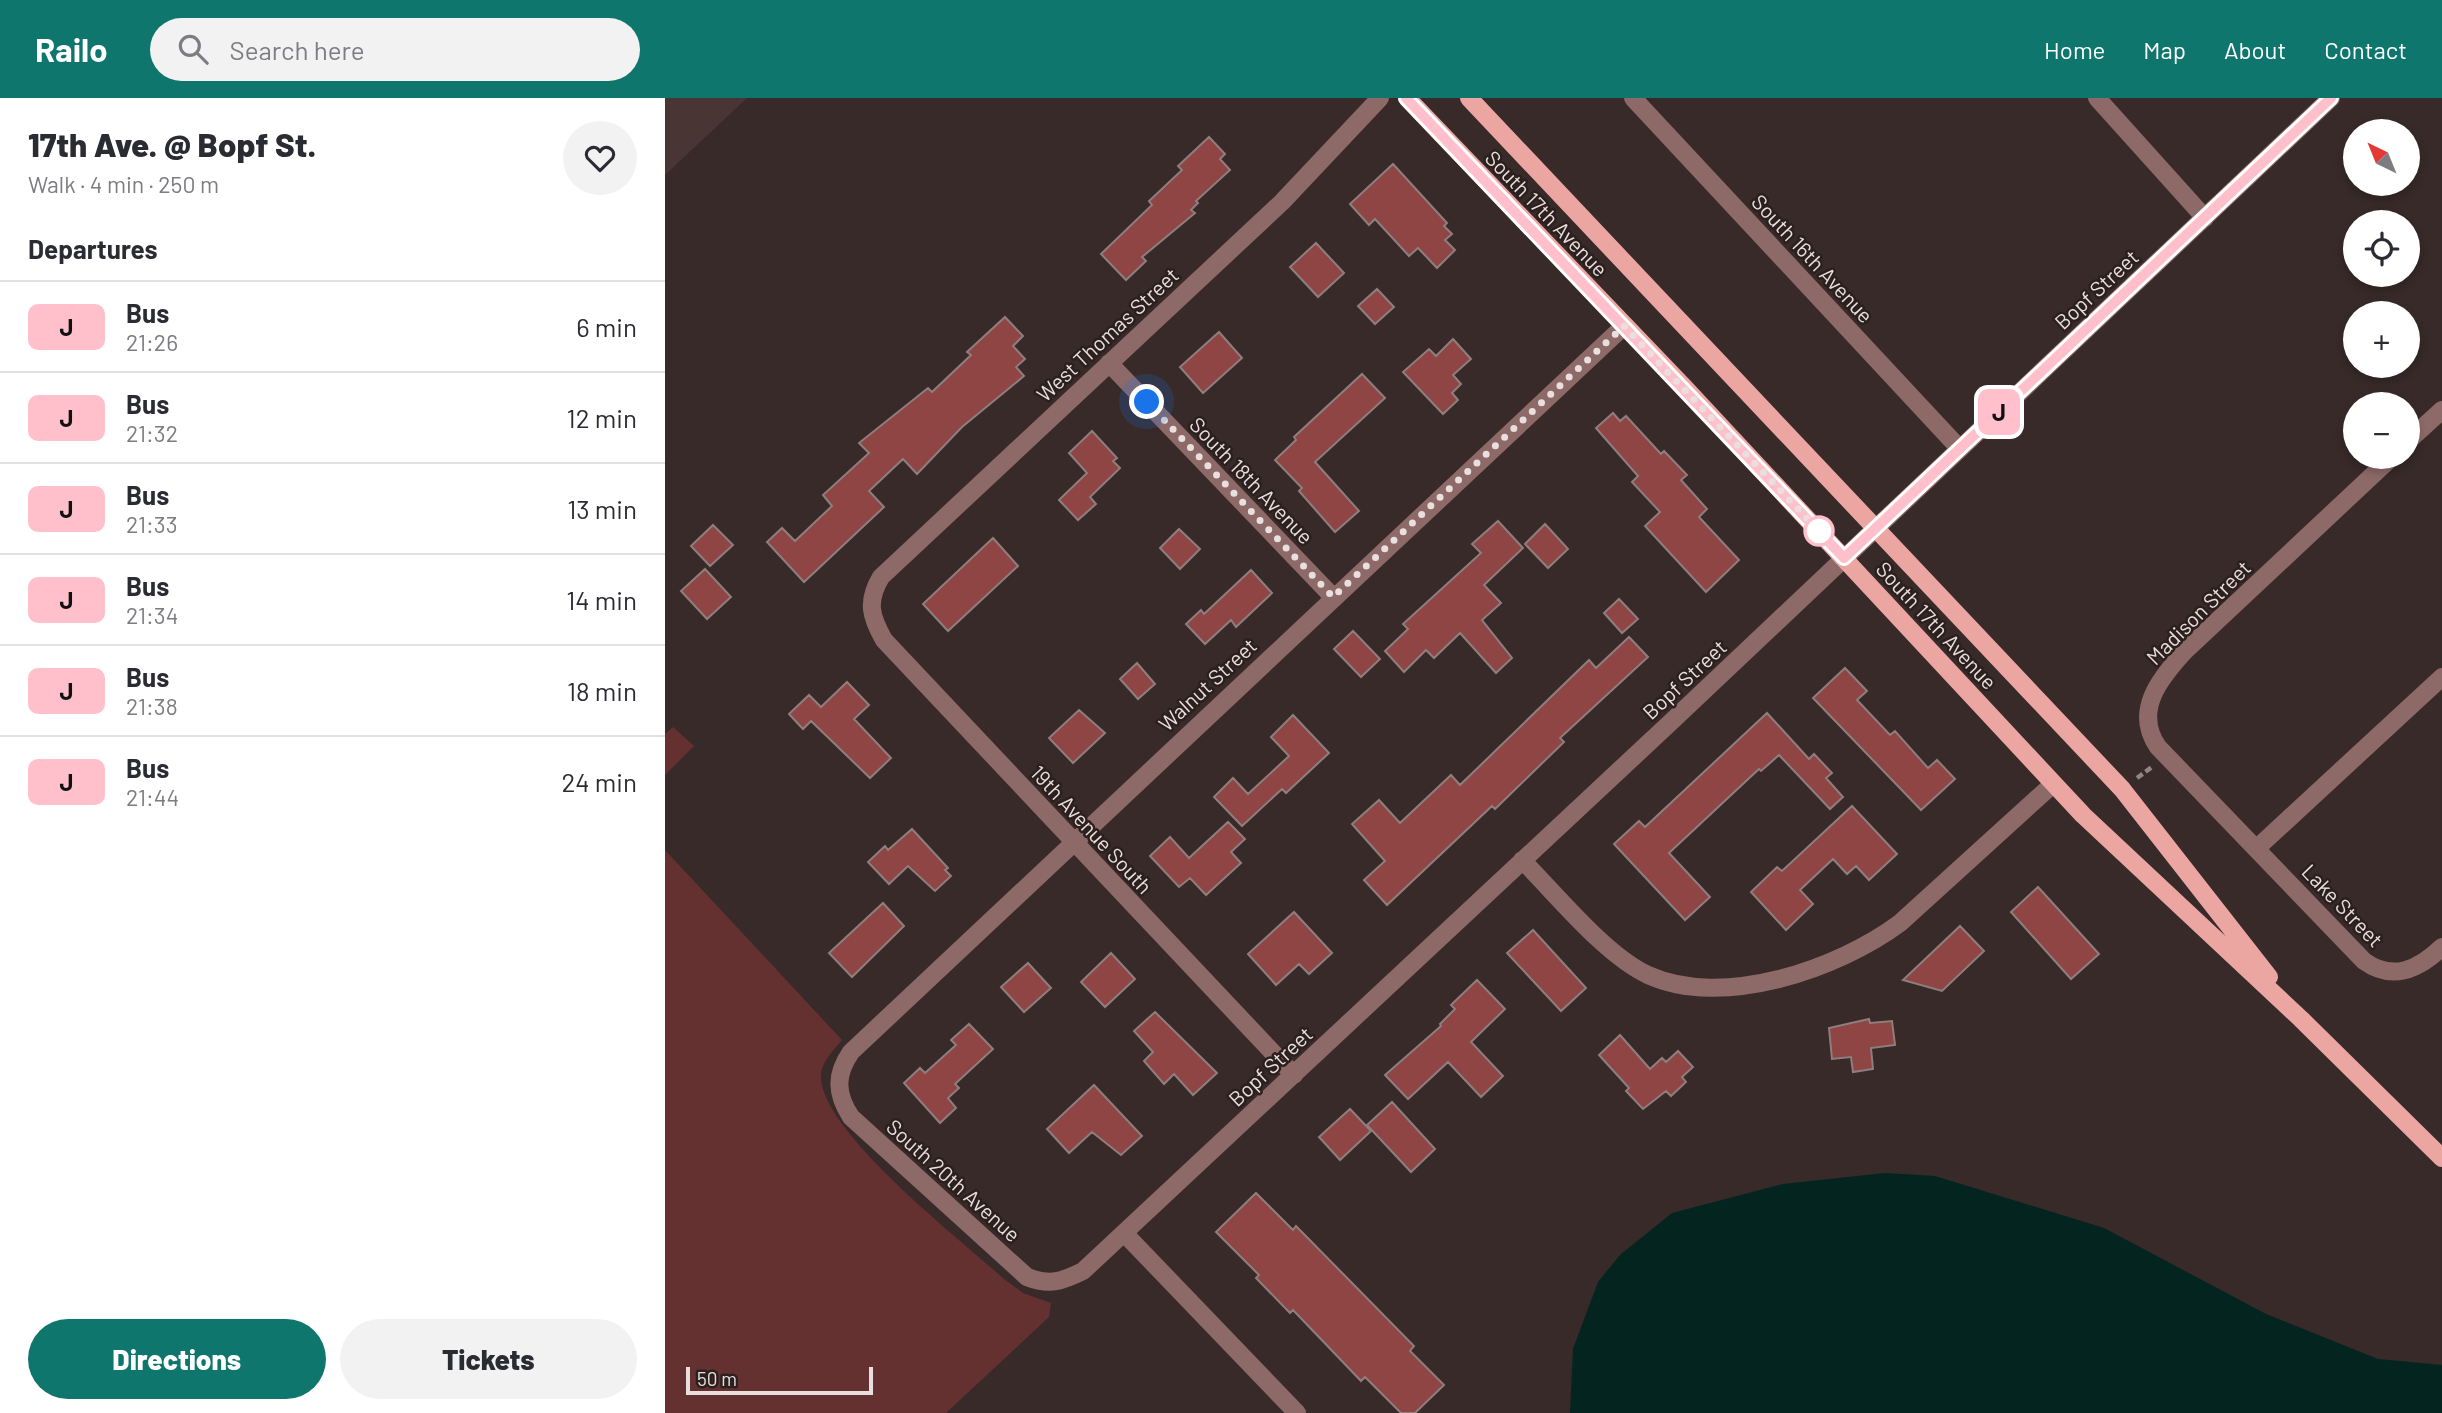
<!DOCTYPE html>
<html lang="en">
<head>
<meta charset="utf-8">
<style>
	:root { --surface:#fff; --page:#f2f2f3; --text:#2b2b33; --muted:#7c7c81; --line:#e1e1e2; --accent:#0f766e }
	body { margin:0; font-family:Barlow,sans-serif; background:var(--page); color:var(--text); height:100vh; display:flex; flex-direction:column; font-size:26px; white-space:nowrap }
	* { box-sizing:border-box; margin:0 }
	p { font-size:23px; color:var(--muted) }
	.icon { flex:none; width:38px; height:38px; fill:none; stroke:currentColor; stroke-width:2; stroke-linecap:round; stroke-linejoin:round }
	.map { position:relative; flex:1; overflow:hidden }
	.drawer { display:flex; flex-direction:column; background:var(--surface); width:665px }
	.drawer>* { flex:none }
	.badge { padding:0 14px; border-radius:10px; font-size:24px; line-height:46px }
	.needle { width:46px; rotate:317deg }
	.tools { position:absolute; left:1678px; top:21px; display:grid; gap:14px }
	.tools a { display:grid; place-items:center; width:77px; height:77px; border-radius:50%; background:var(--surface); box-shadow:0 4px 10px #0003; font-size:35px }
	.scale { position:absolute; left:21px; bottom:18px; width:187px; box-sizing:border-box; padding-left:7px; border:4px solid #e8dfde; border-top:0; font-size:19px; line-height:24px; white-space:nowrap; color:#e8dfde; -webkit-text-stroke:5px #2c201f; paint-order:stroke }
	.you { position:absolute; width:35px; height:35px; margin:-18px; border:5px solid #fff; border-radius:50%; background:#1a73e8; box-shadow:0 0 0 10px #1a73e833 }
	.map>.badge { position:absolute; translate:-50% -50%; box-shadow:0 0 0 4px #fff }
	h2 { padding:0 28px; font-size:26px; line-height:63px }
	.round { display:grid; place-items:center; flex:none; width:74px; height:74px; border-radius:37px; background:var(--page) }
	.overview { display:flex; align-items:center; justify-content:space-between; height:119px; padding:0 28px }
	h1 { font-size:33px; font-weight:800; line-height:52px }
	.button { display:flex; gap:14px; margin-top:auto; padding:14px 28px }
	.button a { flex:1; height:80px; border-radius:42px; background:var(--accent); color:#fff; font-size:28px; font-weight:800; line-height:80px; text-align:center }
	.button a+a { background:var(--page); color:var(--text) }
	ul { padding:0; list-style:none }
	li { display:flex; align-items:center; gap:21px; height:91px; padding:0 28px; border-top:2px solid var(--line) }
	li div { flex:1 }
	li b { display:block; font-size:26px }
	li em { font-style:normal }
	li .badge { min-width:77px; font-weight:700; text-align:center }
	header { display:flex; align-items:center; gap:42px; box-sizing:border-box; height:98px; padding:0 35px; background:var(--accent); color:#fff }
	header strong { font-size:33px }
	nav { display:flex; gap:38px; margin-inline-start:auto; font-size:24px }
	.search { width:490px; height:63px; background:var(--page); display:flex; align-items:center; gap:18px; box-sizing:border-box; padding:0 24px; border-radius:38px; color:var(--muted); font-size:26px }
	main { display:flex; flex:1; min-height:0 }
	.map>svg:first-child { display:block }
</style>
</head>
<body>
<header>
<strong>Railo</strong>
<div class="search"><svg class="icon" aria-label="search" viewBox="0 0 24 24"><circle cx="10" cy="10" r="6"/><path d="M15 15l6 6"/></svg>Search here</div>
<nav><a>Home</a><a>Map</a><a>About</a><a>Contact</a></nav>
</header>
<main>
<section class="drawer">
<div class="overview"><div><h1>17th Ave. @ Bopf St.</h1><p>Walk · 4 min · 250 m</p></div><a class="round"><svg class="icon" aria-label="heart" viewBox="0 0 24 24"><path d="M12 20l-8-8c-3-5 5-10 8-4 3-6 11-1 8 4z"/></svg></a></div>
<h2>Departures</h2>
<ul>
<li><span class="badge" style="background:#ffc0cb;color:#111">J</span><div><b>Bus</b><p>21:26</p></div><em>6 min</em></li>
<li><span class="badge" style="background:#ffc0cb;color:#111">J</span><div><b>Bus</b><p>21:32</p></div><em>12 min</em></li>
<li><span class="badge" style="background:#ffc0cb;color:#111">J</span><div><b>Bus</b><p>21:33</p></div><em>13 min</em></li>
<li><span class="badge" style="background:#ffc0cb;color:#111">J</span><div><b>Bus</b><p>21:34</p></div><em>14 min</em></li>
<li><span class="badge" style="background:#ffc0cb;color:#111">J</span><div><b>Bus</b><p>21:38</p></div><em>18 min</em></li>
<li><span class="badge" style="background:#ffc0cb;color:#111">J</span><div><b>Bus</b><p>21:44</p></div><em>24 min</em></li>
</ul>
<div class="button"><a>Directions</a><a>Tickets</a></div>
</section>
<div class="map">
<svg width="1777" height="1315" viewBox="0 0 1777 1315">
	<rect width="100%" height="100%" fill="#372a29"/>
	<path fill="#483534" d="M0,0H82L0,77Z"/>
	<path fill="#653130" d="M8,629L29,648L0,677V636Z
		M0,752L177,942C169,952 156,964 156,978C154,1032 298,1144 339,1181L358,1195L386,1205L384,1219L281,1315H0Z"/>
	<path fill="#03241f" d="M1220,1075L1270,1078L1439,1130L1601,1216L1713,1261L1777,1267V1315H905L908,1251L933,1184L955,1157L1007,1115L1118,1086Z"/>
	<path fill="#8e4544" stroke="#8e7e7d" stroke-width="2" d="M544,39L560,56L555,61L565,72L531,103L533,105L526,112L530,115L477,159L481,163L461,182L436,156L487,107L484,103L517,72L513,68Z
		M728,66L782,125L779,128L787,136L780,142L790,152L772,170L753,150L744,158L710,121L704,127L685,106Z
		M651,145L679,175L653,199L625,169Z
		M712,191L729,209L710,226L693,208Z
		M340,219L358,238L348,248L360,261L351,269L359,278L297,329L252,376L238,361L204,393L219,409L139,484L102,444L117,430L130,443L167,408L158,397L204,355L194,345L263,290L267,294L306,257L302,254Z
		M554,234L577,260L538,295L515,269Z
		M788,241L806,261L788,277L796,286L787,295L793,302L778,316L738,274L764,251L771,258Z
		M697,276L720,300L650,364L694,413L670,434L634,393L637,390L610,362L631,342L629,339Z
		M948,315L955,323L961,318L996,356L999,353L1022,377L1016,382L1042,411L1034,419L1074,462L1041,494L980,428L995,414L967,384L973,378L931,330Z
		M427,333L452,360L448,363L455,370L425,399L431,406L413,422L394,402L422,375L404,355Z
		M833,423L858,450L819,487L836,505L817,522L847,560L831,575L795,535L769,560L761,552L739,574L720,553L743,531L738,526L816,455L807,446Z
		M880,426L903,451L883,470L860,446Z
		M48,427L68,447L45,468L26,448Z
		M514,431L535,451L515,471L495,450Z
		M328,440L353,468L283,533L258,506Z
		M40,471L66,499L42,521L16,493Z
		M586,472L607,495L571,529L566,522L540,546L521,526L536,512L539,516Z
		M954,501L973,521L957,535L939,515Z
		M688,533L715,561L696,579L669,551Z
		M964,539L983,559L895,640L899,644L830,711L827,708L722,807L699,782L720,763L687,726L714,702L735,725L786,677L795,687L924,562L931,570Z
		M472,565L490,586L473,601L455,581Z
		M1180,570L1202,593L1192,602L1225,637L1230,633L1263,670L1272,662L1290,681L1256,712L1148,600Z
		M182,584L204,607L189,621L226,660L205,680L146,623L138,631L124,616L144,597L156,609Z
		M414,612L440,635L408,665L384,640Z
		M1102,615L1144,661L1149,656L1167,675L1161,680L1178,699L1165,711L1114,657L1096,673L1094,671L1004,755L1045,799L1020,822L949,746L974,723L980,729Z
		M628,617L664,655L621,695L617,691L577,728L549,699L568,680L583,696L624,658L606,639Z
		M1187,708L1232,756L1204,782L1191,768L1182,776L1168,761L1135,792L1148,806L1121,832L1086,794L1112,769L1117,773Z
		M563,724L580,741L566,754L576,765L541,797L525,780L514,789L485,758L505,739L524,760Z
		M247,731L283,770L280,772L286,778L270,793L243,768L224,786L203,764L220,748L223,752Z
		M1373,789L1434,856L1406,881L1346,814Z
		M218,805L239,828L187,879L164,855Z
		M629,814L667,855L644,876L634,866L611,887L583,856Z
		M1295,828L1319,853L1277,893L1238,882Z
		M868,832L921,890L896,913L842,855Z
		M446,855L470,881L440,909L416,884Z
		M363,865L386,890L359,914L336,889Z
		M812,882L840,911L806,944L838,978L816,999L783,964L743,1001L720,977L776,928L775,926L790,911L786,907Z
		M490,914L552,975L528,997L509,976L499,986L479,963L488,954L469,933Z
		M1204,921L1205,925L1227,923L1230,947L1206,950L1208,971L1188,974L1186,959L1167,961L1164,930Z
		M304,926L328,951L290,986L294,990L283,1000L291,1010L275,1025L239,985L255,970L260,975L291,947L286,942Z
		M955,937L985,971L997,960L1001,964L1013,953L1028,969L1017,979L1021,984L1006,998L1001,993L978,1011L961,993L964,990L934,957Z
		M429,987L477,1038L456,1057L427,1034L404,1055L382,1031Z
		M727,1004L770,1051L746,1074L702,1027Z
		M685,1011L706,1033L675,1062L654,1039Z
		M591,1095L628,1132L631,1128L749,1248L745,1253L779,1287L750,1315H736L700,1279L696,1283L628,1212L625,1215L591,1180L594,1177L551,1134Z"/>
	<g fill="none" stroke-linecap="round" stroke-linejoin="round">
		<path stroke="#908584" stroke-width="4.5" stroke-dasharray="7 3.5" stroke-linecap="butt" d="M1472,680L1487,669"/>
		<path stroke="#8d6a68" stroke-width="18" d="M968,0L1295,351
			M1432,0L1540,120
			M959,228L186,954C170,977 171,996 186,1019L362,1179C385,1188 398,1183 418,1173L1007,623L1666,0
			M444,265L668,499
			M1743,343L1777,312
			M1727,359L1520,553C1495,580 1468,613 1493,649L1699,863C1728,884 1754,871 1777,849
			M1592,750L1777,579
			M857,762C892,797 940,857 983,877C1058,911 1173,871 1235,825L1388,686
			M629,977L219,542C206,519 201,504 216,479L617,104L715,0
			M459,1135L632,1315"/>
		<path stroke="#eca6a2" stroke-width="18" d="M742,0L1020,290L1418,717L1636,921L1777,1060
			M804,0L1457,691L1604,879"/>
	</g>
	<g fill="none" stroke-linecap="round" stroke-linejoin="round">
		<defs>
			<path id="line" d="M741,0L1179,460L1666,0"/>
		</defs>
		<use href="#line" stroke="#fff" stroke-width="16"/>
		<use href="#line" stroke="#ffc0cb" stroke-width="10"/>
		<path stroke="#e8dfde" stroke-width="7" stroke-dasharray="0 12.6" d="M482,304L668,499L959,228L1154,433"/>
	</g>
	<circle fill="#fff" stroke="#ffc0cb" stroke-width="3.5" cx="1154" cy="433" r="14"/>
	<g text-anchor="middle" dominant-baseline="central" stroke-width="5" stroke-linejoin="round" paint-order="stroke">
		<g font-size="21" fill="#e8dfde" stroke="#2c201f">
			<text transform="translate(882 115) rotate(46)">South 17th Avenue</text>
			<text transform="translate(1148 160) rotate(47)">South 16th Avenue</text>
			<text transform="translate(1431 191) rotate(-43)">Bopf Street</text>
			<text transform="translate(442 236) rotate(-43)">West Thomas Street</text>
			<text transform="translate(587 382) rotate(46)">South 18th Avenue</text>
			<text transform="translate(1533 514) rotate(-45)">Madison Street</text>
			<text transform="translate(1272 527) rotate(47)">South 17th Avenue</text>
			<text transform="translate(1019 581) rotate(-43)">Bopf Street</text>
			<text transform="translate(542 586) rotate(-43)">Walnut Street</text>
			<text transform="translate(427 731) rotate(47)">19th Avenue South</text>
			<text transform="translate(1678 807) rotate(46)">Lake Street</text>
			<text transform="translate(605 968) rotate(-43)">Bopf Street</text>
			<text transform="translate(289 1082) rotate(42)">South 20th Avenue</text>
		</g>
	</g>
</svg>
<div class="tools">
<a><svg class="needle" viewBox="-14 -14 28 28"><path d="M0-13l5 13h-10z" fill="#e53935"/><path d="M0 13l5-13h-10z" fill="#7c7c81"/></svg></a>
<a><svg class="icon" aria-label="locate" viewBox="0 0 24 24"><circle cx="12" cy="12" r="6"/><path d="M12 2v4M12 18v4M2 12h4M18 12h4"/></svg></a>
<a>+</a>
<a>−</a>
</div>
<div class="scale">50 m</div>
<div class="you" style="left:482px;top:304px"></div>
<b class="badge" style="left:1334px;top:314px;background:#ffc0cb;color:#111">J</b>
</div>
</main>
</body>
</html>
